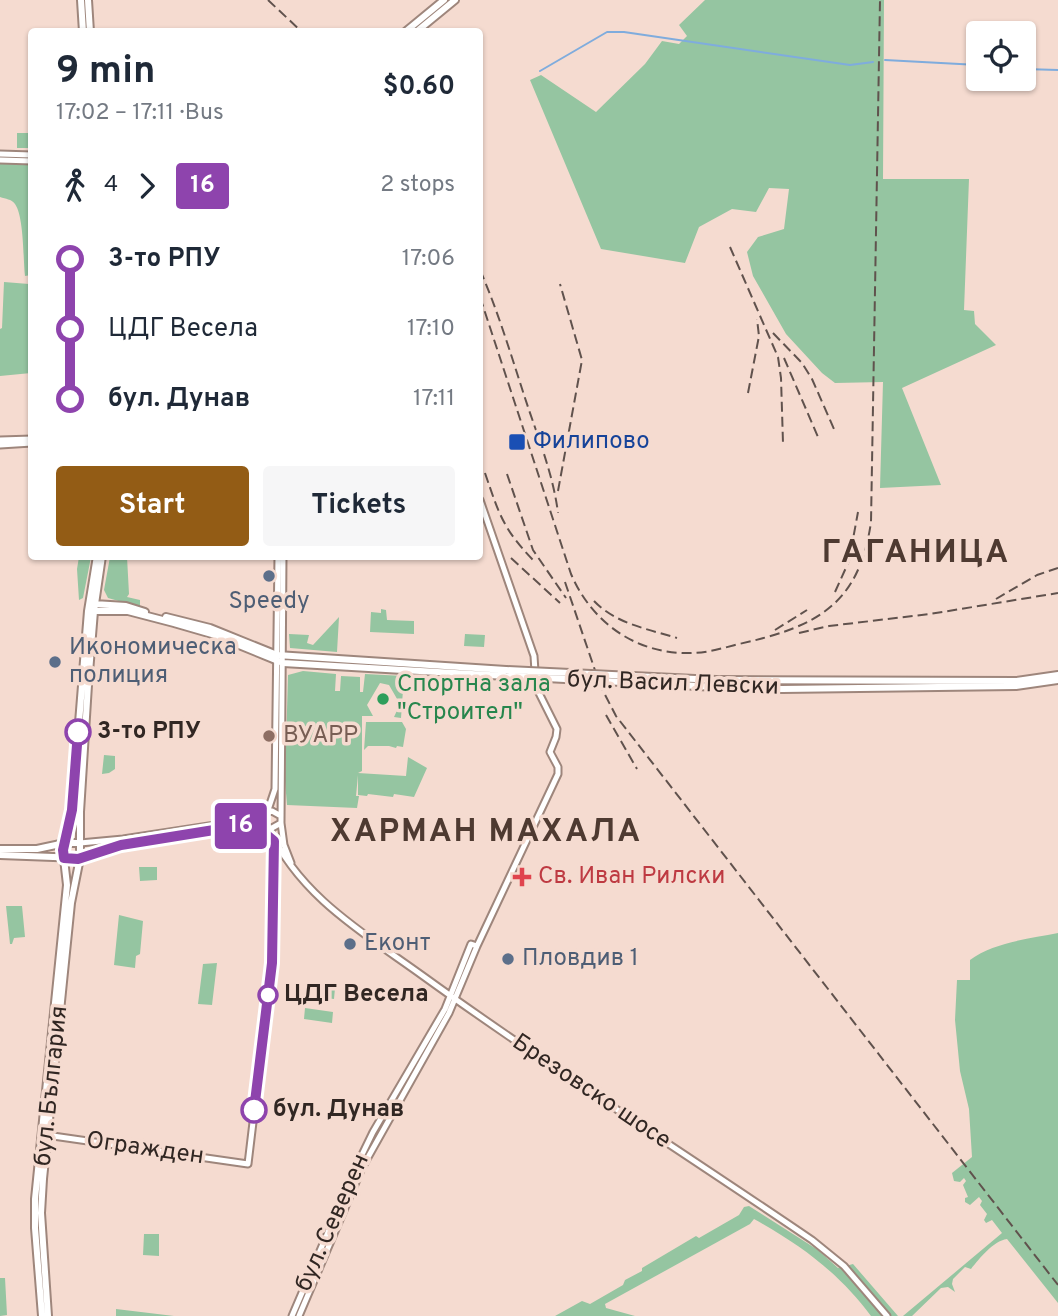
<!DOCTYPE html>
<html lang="en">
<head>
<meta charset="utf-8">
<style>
	:root { --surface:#fff; --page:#f6f6f7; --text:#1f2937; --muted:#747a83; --accent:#935c15 }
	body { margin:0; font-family:Overpass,sans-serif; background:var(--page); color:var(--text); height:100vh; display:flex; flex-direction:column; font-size:26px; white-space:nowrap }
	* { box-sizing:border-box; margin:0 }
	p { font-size:23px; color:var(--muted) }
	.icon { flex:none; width:38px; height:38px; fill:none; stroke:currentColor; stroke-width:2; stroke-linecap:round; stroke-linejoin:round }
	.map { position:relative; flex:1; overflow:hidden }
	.drawer { position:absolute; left:28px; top:28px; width:455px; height:532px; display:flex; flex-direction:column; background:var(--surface); border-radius:7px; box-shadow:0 2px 5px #0004 }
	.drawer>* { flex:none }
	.badge { padding:0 14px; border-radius:5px; font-size:24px; line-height:46px }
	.buttons { position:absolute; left:966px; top:21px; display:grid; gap:14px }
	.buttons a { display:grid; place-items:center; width:70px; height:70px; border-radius:7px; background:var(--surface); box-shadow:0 2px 5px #0004; font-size:35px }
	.map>.badge { position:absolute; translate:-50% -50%; box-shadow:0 0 0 4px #fff }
	.legs { display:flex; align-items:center; gap:10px; height:77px; padding:0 28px; font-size:23px }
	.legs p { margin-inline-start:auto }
	.overview { display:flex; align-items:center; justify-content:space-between; height:119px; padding:0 28px }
	h1 { font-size:38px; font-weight:700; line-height:52px }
	.primary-button { display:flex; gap:14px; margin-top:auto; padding:14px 28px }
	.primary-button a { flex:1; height:80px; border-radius:7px; background:var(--accent); color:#fff; font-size:28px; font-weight:700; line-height:80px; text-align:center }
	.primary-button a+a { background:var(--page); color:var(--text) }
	ul { padding:0 28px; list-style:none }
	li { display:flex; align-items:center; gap:24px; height:70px; font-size:26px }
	li i { display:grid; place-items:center; width:10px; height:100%; margin:0 9px; background:currentColor }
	li i::after { content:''; width:18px; height:18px; margin:-9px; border:5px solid; border-radius:50%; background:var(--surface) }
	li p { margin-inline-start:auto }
	li:first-child i { background:linear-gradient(#0000 50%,currentColor 0) }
	li:last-child i { background:linear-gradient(currentColor 50%,#0000 0) }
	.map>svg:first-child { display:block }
</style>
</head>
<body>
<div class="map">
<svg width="1058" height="1316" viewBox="0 0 1058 1316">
	<rect width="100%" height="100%" fill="#f5dbd0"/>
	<path fill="#95c5a1" d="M705,0H884L883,179H969L964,310L974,311L975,324L996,345L902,388L941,485L880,488L883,382L835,383L822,373L786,334L753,276L747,252L758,237L784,229L789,189L769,188L756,212L732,209L699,227L685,263L601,249L530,80L541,75L596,112L645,64L662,41L679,44L687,36L679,25Z
		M17,133H31V148H17Z
		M0,163L31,165V281V275L25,276C23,258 24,217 15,204C11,199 6,199 0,197Z
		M4,282L29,284L31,373L0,376V329L2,328Z
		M79,557H91L83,598L79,600L77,569Z
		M110,557H127L129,594L127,597L140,600V607L108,598L104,590Z
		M381,609L386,610L387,620L414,621V634L370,632L371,612L381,613Z
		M339,617L337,652L290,648L289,634L309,635L307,643L313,645Z
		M465,634L485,635L484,647L464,646Z
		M303,671L336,674L335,691H340L341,676L360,677V692H363L365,674L404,676L401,718L394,717L400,704L389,685L380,683L367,705L373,716H362V771L358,773L406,776L408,757L427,768L414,797L394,794L393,797L368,794L367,796L358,795V775L356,796H359L357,808L287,805L285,781L288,675Z
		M366,722H402L406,729L403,747L397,746L396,748L389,746H368L364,750Z
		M104,755L115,756V769L109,773L102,774Z
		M139,867H157V880L140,881Z
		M6,906H22L25,937L14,938L12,944H10Z
		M119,915L143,921L140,954L136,956L135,968L114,965Z
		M1058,933V1303L1007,1239C993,1241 980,1258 971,1269L965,1267L953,1279L952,1284L955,1292L948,1287L941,1288L912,1316H903L1002,1233L992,1220L986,1223L984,1220L987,1214L980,1205L982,1201L979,1197L970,1205L965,1202V1198L968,1197L963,1185L966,1181L964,1178L960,1182L954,1181L952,1173L972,1157L969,1109L960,1071L955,1020L957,980H970V960C994,942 1029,939 1058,933Z
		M217,963L212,1005L198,1004L203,964Z
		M318,986L335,988L334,999L317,997Z
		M305,1008L333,1012L332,1023L304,1019Z
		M749,1206L818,1250L838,1268L853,1264L898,1316H871C839,1273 801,1245 754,1219L750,1224L605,1304L606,1308L635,1316H555L582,1301L590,1304L623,1285L625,1280L642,1271V1268L696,1236L699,1238L739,1215L744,1207Z
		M144,1234H159V1256L143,1255Z
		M0,1278H5L7,1315L0,1316Z
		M116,1309L174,1316H116Z"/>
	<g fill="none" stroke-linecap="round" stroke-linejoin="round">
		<path stroke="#7facdd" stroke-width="2" d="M885,60L978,65
			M1024,69L1058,70
			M540,71L607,32H624L850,65L873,62"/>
		<defs>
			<path id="secondary" d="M0,154L32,155
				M0,160L32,161
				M0,440L32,439
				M0,445L32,443
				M283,556L281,823L284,845L291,863
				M267,813L275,789L278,556
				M253,828L272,839
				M269,828C299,896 365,934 423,976C550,1068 683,1152 812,1240L844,1266L887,1316
				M80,843L123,839L235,822L272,811L281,816
				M80,858L121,845L242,826L272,828L281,823
				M46,1135L248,1164L272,963L274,844
				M292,1316L356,1167L373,1132L445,1009L471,944L477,946
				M299,1316L362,1168L449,1013L477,946L558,774V767L550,752L556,737L557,729L536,687L534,656L480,500"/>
			<path id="primary" d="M81,0L83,32
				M88,0L90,32
				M405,32L444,0
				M416,32L455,0
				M94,604L126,606L145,612
				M90,611H128L174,623L212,634L283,663L506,676
				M166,617L210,628L277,655L506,670
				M716,680L1016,681L1058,675
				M716,687L782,689L1016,686L1058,680
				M0,849H37L65,843H80
				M0,855L80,858
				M42,1316L35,1228V1199L67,885L63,850L72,810L88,611L97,556
				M48,1316L41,1213L43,1179L71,903L80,858V812L88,685L94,611L102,556"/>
		</defs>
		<use href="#secondary" stroke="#9e867c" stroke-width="9"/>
		<use href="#primary" stroke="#9e867c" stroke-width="10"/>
		<use href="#secondary" stroke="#fff" stroke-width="5"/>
		<use href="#primary" stroke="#fff" stroke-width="6"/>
		<path stroke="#60524d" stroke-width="2" stroke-dasharray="10 5" stroke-linecap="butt" d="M268,0L302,32
			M730,247L778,357L781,378L783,443
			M480,270C498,311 511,355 525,398C537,435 553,473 558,513
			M480,297L571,574C592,623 637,655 692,653C707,653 723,648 739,644C815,627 859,606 871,522L880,0
			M773,333L802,363L812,379L834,429
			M784,358L818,437
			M748,393L759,336L757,319
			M485,473C499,514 503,529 534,561
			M507,474L533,550L566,598
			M558,491L582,360L560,284
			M511,558L560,603
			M565,582L600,685L616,716L1058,1285
			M835,592L849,561L858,512
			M996,599L1037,575L1058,568
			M594,601C616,624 648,629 677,638
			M775,630L807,610
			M799,633L829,626L930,614L1058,593
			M606,715L637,769"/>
		<defs>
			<path id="primary-bridge" d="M506,670L716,680
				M506,676L716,687"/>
		</defs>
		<use href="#primary-bridge" stroke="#9e867c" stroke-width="10" stroke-linecap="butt"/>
		<use href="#primary-bridge" stroke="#fff" stroke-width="6"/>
	</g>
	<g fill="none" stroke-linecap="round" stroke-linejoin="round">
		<defs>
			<path id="line-1" d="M78,732L72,810L63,850L64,858L78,859L121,845L245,825L262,831L274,841L272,963L254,1110"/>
		</defs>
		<use href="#line-1" stroke="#fff" stroke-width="16"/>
		<use href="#line-1" stroke="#8e44ad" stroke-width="10"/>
	</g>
	<rect fill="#1a4fb4" stroke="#f5dbd0" stroke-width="2.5" x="508" y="433" width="18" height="18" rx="3.5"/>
	<g fill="#5c6f8a" stroke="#f5dbd0" stroke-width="2.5">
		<circle cx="269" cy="576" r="7"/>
		<circle cx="55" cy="662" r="7"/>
		<circle cx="350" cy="944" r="7"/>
		<circle cx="508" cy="959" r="7"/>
	</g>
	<circle fill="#2e9e5b" stroke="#f5dbd0" stroke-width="2.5" cx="383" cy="699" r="7"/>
	<g fill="#fff" stroke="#8e44ad" stroke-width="3.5">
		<circle cx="78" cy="732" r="12"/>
		<circle cx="268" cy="995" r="9"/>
		<circle cx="254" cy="1110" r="12"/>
	</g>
	<circle fill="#8d6e63" stroke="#f5dbd0" stroke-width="2.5" cx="269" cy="736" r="7"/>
	<path fill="#e0444e" stroke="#f5dbd0" stroke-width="2.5" d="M518.5 866.5h7v7h7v7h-7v7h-7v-7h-7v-7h7z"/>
	<g text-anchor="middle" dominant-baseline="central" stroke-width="7" stroke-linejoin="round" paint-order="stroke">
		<g font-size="24" fill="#164399" stroke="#f5dbd0" text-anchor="start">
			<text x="533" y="442">Филипово</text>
		</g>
		<g font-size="24" fill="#4e5e75" stroke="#f5dbd0" text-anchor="start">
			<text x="269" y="602" text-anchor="middle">Speedy</text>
			<text x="69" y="648">Икономическа<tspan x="69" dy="28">полиция</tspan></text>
			<text x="364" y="944">Еконт</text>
			<text x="522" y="959">Пловдив 1</text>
		</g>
		<g font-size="24" fill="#312723" stroke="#f5dbd0">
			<text transform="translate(673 684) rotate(2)">бул. Васил Левски</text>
			<text transform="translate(52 1086) rotate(-84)">бул. България</text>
			<text transform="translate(591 1092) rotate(34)">Брезовско шосе</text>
			<text transform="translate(145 1149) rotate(8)">Огражден</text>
			<text transform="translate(333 1223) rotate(-66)">бул. Северен</text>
		</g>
		<g font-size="24" fill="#27864d" stroke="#f5dbd0" text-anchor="start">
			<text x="397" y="685">Спортна зала<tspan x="397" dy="28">"Строител"</tspan></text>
		</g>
		<g font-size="24" font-weight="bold" fill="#312723" stroke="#f5dbd0" text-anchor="start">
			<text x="97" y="732">3-то РПУ</text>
			<text x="284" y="995">ЦДГ Весела</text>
			<text x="273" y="1110">бул. Дунав</text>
		</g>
		<g font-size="24" fill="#785e54" stroke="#f5dbd0" text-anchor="start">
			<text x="283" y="736">ВУАРР</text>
		</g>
		<g font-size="24" fill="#be3a42" stroke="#f5dbd0" text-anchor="start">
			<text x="538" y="877">Св. Иван Рилски</text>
		</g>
		<g font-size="32" font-weight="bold" letter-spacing="2" fill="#4e3a31" stroke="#f5dbd0">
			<text x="916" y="554">ГАГАНИЦА</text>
			<text x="486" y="833">ХАРМАН МАХАЛА</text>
		</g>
	</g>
</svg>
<div class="buttons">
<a><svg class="icon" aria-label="locate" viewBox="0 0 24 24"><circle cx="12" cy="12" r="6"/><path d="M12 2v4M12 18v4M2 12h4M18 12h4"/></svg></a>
</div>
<b class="badge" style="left:241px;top:826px;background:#8e44ad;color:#fff">16</b>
<section class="drawer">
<div class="overview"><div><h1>9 min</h1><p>17:02 – 17:11 · Bus</p></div><b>$0.60</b></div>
<div class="legs"><svg class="icon" aria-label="walk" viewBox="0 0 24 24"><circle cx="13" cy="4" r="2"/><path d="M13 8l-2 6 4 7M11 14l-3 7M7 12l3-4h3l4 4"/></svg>4<svg class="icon" aria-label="forward" viewBox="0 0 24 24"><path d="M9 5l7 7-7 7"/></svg><b class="badge" style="background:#8e44ad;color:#fff">16</b><p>2 stops</p></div>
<ul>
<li><i style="color:#8e44ad"></i><b>3-то РПУ</b><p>17:06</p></li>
<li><i style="color:#8e44ad"></i><span>ЦДГ Весела</span><p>17:10</p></li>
<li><i style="color:#8e44ad"></i><b>бул. Дунав</b><p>17:11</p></li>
</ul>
<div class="primary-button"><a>Start</a><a>Tickets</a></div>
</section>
</div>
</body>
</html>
